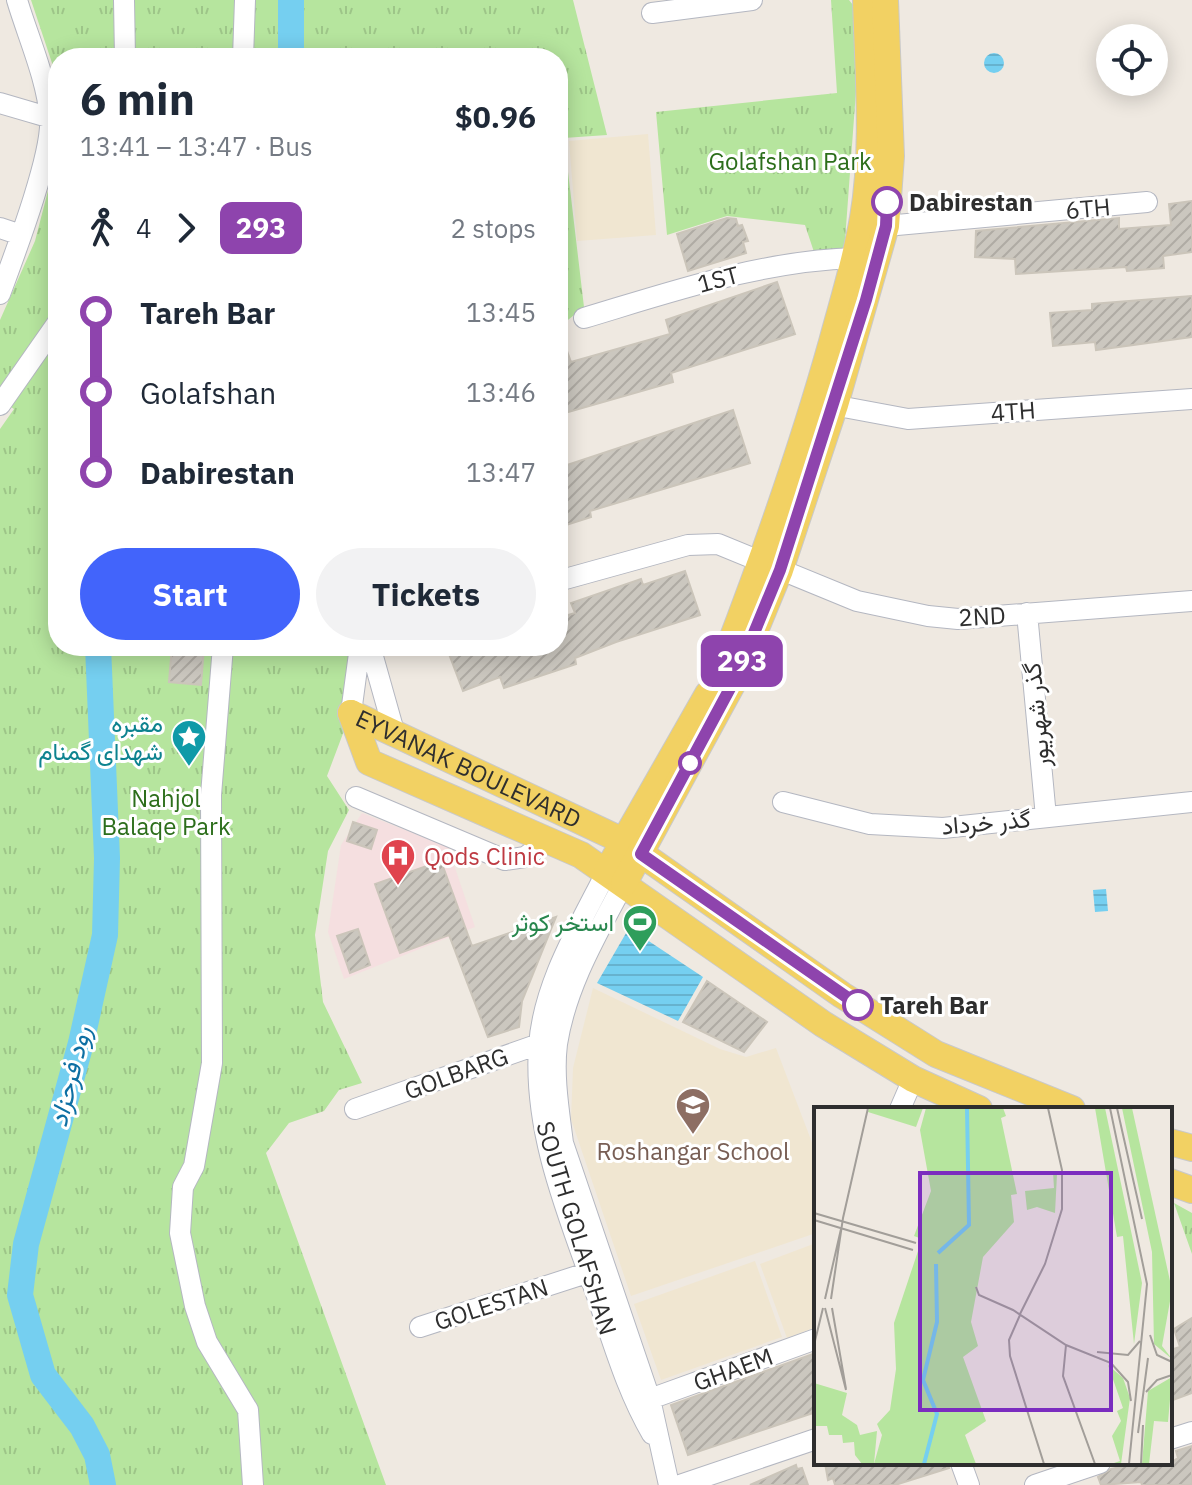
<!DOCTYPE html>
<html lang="en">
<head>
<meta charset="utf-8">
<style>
	:root { --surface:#fff; --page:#f2f2f3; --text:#1f2937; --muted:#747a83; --accent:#4264fb }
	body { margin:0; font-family:"IBM Plex Sans",Vazirmatn,sans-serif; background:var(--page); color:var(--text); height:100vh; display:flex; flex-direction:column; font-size:30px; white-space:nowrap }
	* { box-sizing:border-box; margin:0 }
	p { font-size:26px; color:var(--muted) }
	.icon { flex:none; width:44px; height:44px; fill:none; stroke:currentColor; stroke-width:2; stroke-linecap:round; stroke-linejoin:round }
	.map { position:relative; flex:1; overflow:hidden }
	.sheet { position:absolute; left:48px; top:48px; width:520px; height:608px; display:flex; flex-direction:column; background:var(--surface); border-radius:32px; box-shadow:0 4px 20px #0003 }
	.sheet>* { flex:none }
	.badge { padding:0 16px; border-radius:12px; font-size:28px; line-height:52px }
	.fabs { position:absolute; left:1096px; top:24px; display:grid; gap:16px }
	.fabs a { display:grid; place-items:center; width:72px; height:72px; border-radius:50%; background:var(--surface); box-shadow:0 4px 20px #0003; font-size:40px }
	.map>.badge { position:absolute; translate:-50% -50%; box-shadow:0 0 0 4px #fff }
	.legs { display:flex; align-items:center; gap:12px; height:88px; padding:0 32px; font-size:26px }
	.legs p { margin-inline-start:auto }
	.headline { display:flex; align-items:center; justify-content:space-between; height:136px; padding:0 32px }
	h1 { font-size:44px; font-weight:700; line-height:60px }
	.action { display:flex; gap:16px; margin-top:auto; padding:16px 32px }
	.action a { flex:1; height:92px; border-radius:48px; background:var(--accent); color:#fff; font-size:32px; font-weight:700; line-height:92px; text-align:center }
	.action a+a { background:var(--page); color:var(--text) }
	ul { padding:0 32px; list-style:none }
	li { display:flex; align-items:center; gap:28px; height:80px; font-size:30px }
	li i { display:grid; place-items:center; width:12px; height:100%; margin:0 10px; background:currentColor }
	li i::after { content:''; width:20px; height:20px; margin:-10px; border:6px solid; border-radius:50%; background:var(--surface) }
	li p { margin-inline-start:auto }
	li:first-child i { background:linear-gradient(#0000 50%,currentColor 0) }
	li:last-child i { background:linear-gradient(currentColor 50%,#0000 0) }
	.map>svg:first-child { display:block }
</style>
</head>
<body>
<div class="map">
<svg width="1192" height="1485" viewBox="0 0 1192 1485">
	<defs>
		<pattern id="park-tufts" width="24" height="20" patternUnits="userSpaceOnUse" patternTransform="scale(2)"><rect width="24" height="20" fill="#b6e59e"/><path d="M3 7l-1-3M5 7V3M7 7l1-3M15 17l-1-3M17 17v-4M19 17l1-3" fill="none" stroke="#9dc588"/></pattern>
		<pattern id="water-rules" width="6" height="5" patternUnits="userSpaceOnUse" patternTransform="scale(2)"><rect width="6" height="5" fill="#75cff0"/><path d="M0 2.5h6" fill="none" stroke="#66b2ce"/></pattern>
		<pattern id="building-hatch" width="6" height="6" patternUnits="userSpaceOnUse" patternTransform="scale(2)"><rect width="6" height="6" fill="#cbc7bf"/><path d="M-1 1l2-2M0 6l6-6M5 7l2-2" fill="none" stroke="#afaba4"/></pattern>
	</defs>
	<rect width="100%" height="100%" fill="#efe9e1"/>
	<path fill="#f0e6d1" d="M648,134L656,235L577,241L569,141Z
		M593,988L720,1049L746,1057L776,1048L816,1153V1233L631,1296L571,1119L573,1068Z
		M816,1243V1327L787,1338L760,1264Z
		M755,1261L782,1337L661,1380L634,1304Z"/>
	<path fill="#f5dfe0" d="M362,813L448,847L475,927L344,979L328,932L341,845Z"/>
	<path fill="url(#park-tufts)" d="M31,0H573L607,135L564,138L584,307L558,328V58H58V81Z
		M831,0H849L853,5L856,91L844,254L814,252L805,225L727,216L667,235L656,112L837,93Z
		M58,152V646H376L327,776L349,810L328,851L315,935L323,1002L362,1083L339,1090L324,1111L289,1123L266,1153L386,1485H0V429L14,409L0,400V320L35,241Z
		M1174,1203L1192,1213V1254Z"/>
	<path fill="url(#water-rules)" d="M984 63a10 10 0 1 1 20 0a10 10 0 1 1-20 0Z
		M1106,889L1108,911L1095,912L1093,890Z
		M629,928L703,977L678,1021L597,983Z"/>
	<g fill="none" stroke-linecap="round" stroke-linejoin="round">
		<path stroke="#75cff0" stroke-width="26" d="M291,58V0
			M98,646L107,858L105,935L81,1043L26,1244L20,1295L43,1375L82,1426L97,1455L103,1485"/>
	</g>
	<path fill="url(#building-hatch)" stroke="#cbc5ba" stroke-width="2" d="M1192,201V252L1163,256L1164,268L1127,271L1126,267L1016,274L1015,259L975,257L976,231L1119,218V229L1171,225L1169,204Z
		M727,218L736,219L738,226L742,225L748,241L743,242L746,253L688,271L677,234Z
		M777,282L795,334L671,373L673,382L558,415V354L567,351L571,362L670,334L666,320Z
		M1192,296V337L1096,350L1095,342L1053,346L1050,313L1092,310V304Z
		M733,410L750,463L590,511L591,517L563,526L558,510V468Z
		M685,571L700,615L616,642L575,658L576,664L504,688L500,677L463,691L446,646H558V618L575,613L571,603L641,579L643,585Z
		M172,646H204L201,685L169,682Z
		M353,822L377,830L371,849L347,841Z
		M441,861L472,946L556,917L522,1001L519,1027L488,1037L449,935L400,953L375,884Z
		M358,929L370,965L350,973L337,936Z
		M707,981L767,1022L744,1052L683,1022Z
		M1192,1318V1393L1170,1401V1350L1180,1347L1174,1329Z
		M816,1353V1412L688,1455L671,1405Z
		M1192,1446V1485H1142L1141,1482L1101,1485L1098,1477L1111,1469L1139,1463H1170L1178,1458L1176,1451Z
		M825,1463H948L949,1468L895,1485H835L833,1478L828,1480Z
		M796,1465L797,1469L802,1468L808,1485H750Z"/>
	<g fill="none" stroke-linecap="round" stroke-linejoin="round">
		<defs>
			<path id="minor" d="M124,0L125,58
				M652,13L752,0
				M243,58L245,0
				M0,103L51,118
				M872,223L886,226L1147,202
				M0,228L21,235
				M0,294C14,256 53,154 50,118C47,79 28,37 17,0
				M584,318C674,291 761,261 855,258
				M822,403L908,419L1192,399
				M0,405L58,322
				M558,581L688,545L718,544L857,601L928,616L958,619L1192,601
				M1027,613L1046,817
				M223,646L211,795L212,1063L194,1166L183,1187L180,1233L195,1306L207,1342L248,1410L253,1485
				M370,646L395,735
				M351,713L360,646
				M356,797L505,860L525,857L549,840
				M783,802L870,824L943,828L1192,802
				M607,871C580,925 543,984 539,1046C533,1134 569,1217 598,1299C614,1345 627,1391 652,1434
				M624,883C597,934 566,986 557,1044C553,1076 559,1111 563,1143L650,1399L669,1485
				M355,1109L539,1044H549
				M900,1109L913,1079
				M420,1327L599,1269
				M650,1399L816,1339
				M1170,1439L1192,1432
				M961,1463L969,1485
				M680,1485L816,1439
				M1035,1485L1100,1463"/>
			<g id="major">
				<path d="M725,658C765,554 802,449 832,342C843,301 856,260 863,218C875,148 868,71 866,0"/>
				<path id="s1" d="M351,713L623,841L842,995L936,1054L1072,1109"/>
				<path d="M351,713L369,762L581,855L823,1024L913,1079L979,1109"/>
				<path d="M607,871L708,694"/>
				<path d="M624,883L735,679L780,570L835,405L886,226L891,156L885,0"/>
				<path d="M1170,1142L1192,1148"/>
				<path d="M1170,1182L1192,1190"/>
			</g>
		</defs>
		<use href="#minor" stroke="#b4b7c1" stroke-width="22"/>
		<use href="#major" stroke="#c9c9c9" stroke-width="28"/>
		<use href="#minor" stroke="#fff" stroke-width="20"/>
		<use href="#major" stroke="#f2d163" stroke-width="26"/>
	</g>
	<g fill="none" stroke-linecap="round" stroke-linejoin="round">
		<defs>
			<path id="line-1" d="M858,1005L641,854L735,679L780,570L866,300L886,226L887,202"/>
		</defs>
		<use href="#line-1" stroke="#fff" stroke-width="18"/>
		<use href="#line-1" stroke="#8e44ad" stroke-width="12"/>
	</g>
	<defs>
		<symbol id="sight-pin" viewBox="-11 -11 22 30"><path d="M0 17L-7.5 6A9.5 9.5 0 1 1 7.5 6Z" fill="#0f9aa8" stroke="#fff"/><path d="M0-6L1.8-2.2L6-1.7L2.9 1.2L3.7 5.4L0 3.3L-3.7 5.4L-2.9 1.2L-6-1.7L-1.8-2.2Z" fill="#fff"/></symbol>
		<symbol id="hospital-pin" viewBox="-11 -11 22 30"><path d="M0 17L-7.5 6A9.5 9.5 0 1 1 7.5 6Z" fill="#e0444e" stroke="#fff"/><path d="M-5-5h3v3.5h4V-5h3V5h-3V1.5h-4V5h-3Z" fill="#fff"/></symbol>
		<symbol id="stadium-pin" viewBox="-11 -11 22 30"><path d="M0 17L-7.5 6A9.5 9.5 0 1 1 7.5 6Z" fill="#2e9e5b" stroke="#fff"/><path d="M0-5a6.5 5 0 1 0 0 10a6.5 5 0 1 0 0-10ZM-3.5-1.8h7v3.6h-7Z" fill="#fff"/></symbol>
		<symbol id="school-pin" viewBox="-11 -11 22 30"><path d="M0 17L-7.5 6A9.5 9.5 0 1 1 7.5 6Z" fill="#8d6e63" stroke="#fff"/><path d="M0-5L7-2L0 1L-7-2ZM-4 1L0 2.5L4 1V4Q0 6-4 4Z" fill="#fff"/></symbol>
	</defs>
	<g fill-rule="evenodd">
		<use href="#sight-pin" x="169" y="717" width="40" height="54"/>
		<use href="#hospital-pin" x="378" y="836" width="40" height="54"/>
		<use href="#stadium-pin" x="620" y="902" width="40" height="54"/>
		<use href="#school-pin" x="673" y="1085" width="40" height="54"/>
	</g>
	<g fill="#fff" stroke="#8e44ad" stroke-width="4">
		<circle cx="887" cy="202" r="14"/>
		<circle cx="690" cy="763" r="10"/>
		<circle cx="858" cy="1005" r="14"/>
	</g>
	<g text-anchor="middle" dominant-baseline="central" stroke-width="6" stroke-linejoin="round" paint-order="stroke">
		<g font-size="24" fill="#2c6e1b" stroke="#fff">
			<text x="790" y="161">Golafshan Park</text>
			<text x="166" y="798">Nahjol<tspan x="166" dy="28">Balaqe Park</tspan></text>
		</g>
		<g font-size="24" font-weight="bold" fill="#2e2e2e" stroke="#fff" text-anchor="start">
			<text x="909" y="202">Dabirestan</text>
			<text x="880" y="1005">Tareh Bar</text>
		</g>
		<g font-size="24" fill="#2e2e2e" stroke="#fff">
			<text transform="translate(1088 208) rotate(-5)">6TH</text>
			<text transform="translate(718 279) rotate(-15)">1ST</text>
			<text transform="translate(1013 411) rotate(-4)">4TH</text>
			<text transform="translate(982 616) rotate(-3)">2ND</text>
			<text transform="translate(1036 715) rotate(-95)">گذر شهریور</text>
			<text stroke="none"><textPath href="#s1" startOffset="130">EYVANAK BOULEVARD</textPath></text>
			<text transform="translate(986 822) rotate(-5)">گذر خرداد</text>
			<text transform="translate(456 1073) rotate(-20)">GOLBARG</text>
			<text transform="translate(577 1228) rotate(73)">SOUTH GOLAFSHAN</text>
			<text transform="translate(491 1304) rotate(-18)">GOLESTAN</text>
			<text transform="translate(733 1369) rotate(-20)">GHAEM</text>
		</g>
		<g font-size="24" fill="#0d838f" stroke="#fff" text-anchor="end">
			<text x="163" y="723">مقبره<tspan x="163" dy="28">شهدای گمنام</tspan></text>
		</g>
		<g font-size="24" fill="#be3a42" stroke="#fff" text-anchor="start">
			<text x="424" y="856">Qods Clinic</text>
		</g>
		<g font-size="24" fill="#27864d" stroke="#fff" text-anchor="end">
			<text x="614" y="922">استخر کوثر</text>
		</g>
		<g font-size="24" fill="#785e54" stroke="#fff">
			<text x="693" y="1151">Roshangar School</text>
		</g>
		<g font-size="26" font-style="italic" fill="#0d6fa3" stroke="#fff">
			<text transform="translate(69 1076) rotate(-76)">رود فرحزاد</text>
		</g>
	</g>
	<g transform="translate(814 1107)">
		<rect width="358" height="358" fill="#efe9e1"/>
		<path d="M112,1H189L192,9L187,11L203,87L197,88L200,115L169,150L157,215L164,239L149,250L172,314L151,328L162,357H48L41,348L40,335L29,336L28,328H15L13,319H0V276L33,286L28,308L43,318L46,328L63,324L60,357L68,328L63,317L76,303L82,262L80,216L108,132L100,129L117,84L106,23ZM281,1H291L328,176L320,237L309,129L303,130ZM239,65L243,67L241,106L223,100L213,103L211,84L240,81ZM294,258L309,271L316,291L307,357H297L306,354L298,329L307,314L303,304L309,301ZM358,270L354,315L340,314L335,357H328L334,284Z" fill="#b6e59e"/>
		<path d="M55,1H109L102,20L54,5ZM308,1H318L358,183L348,239L358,252L340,237L338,145Z" fill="#b6e59e"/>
		<path fill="none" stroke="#75cff0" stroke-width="4" d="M124,146L155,118L153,1M110,357L123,307L109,273L123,215L122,157"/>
		<path fill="none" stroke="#a29e99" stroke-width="2" d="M296,1L333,177L315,357M303,1L328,112M0,106L102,136M0,113L99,143M162,180L165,188L199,203L252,238L297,256L314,275L317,294M11,192L27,122M17,192L29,111L54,1M11,201L32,283M18,201L32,282M206,207L231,157L248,102V63L234,1M206,208L195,233L196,249L230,357M336,228L343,248L358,255M0,238L9,201M252,238L249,269L281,357M283,245L314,248L326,234M332,285L343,273L358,268M324,326L334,251M327,357L329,318"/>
		<path fill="#7b2cbf" fill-opacity="0.15" stroke="#7b2cbf" stroke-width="4" d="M106,66H297V303H106Z"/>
		<rect width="358" height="358" fill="none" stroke="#2e2e2e" stroke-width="4"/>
	</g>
</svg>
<div class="fabs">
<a><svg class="icon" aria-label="locate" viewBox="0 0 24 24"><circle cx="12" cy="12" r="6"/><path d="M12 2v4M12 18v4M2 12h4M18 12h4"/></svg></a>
</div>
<b class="badge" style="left:742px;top:661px;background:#8e44ad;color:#fff">293</b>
<section class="sheet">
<div class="headline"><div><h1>6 min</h1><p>13:41 – 13:47 · Bus</p></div><b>$0.96</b></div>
<div class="legs"><svg class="icon" aria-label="walk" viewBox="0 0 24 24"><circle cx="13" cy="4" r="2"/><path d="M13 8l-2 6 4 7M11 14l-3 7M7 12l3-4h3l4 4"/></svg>4<svg class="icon" aria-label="forward" viewBox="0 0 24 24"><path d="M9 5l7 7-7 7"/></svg><b class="badge" style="background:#8e44ad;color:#fff">293</b><p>2 stops</p></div>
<ul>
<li><i style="color:#8e44ad"></i><b>Tareh Bar</b><p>13:45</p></li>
<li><i style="color:#8e44ad"></i><span>Golafshan</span><p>13:46</p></li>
<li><i style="color:#8e44ad"></i><b>Dabirestan</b><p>13:47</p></li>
</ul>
<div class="action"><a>Start</a><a>Tickets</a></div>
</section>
</div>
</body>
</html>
